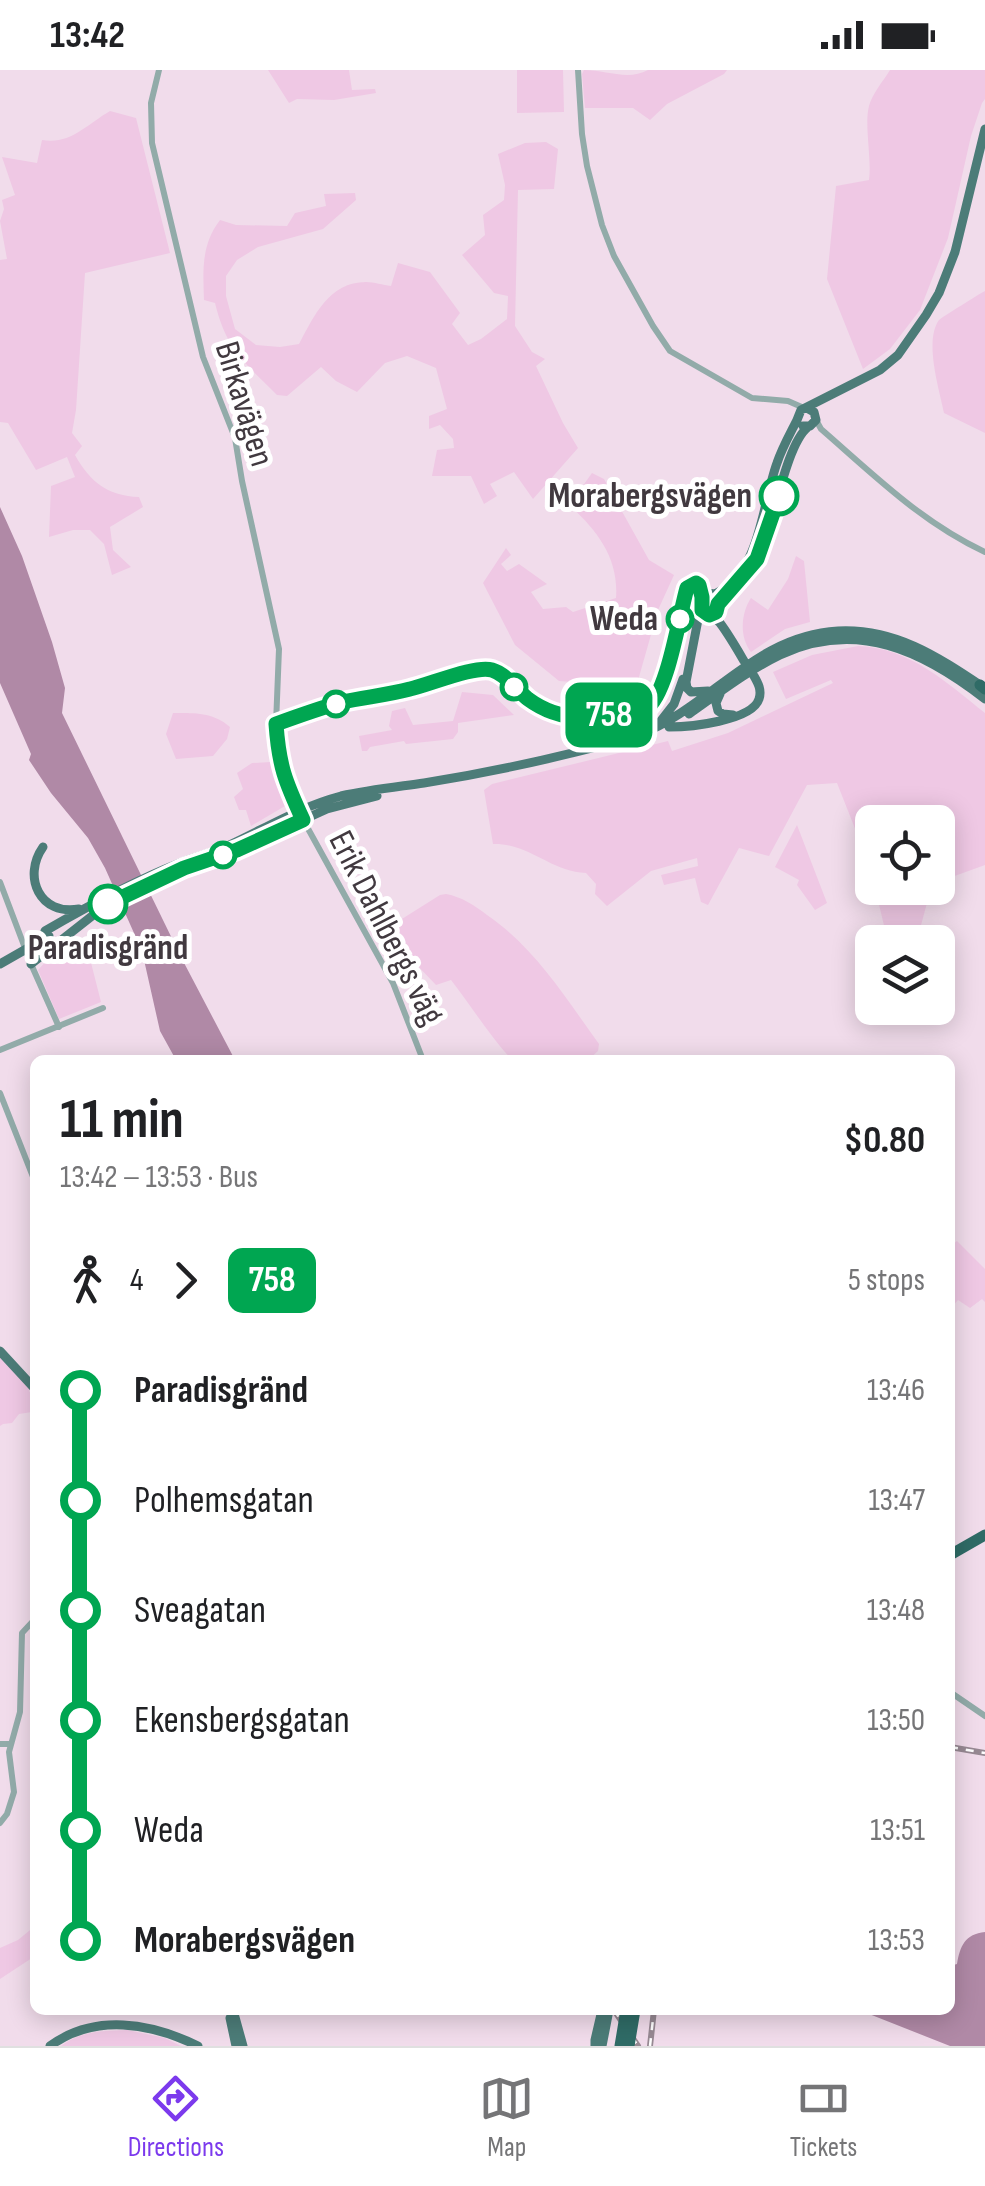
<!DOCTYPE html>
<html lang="en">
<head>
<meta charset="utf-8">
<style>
	:root { --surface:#fff; --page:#f2f2f2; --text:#202124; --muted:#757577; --line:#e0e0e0; --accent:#7c3aed }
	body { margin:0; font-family:"Sofia Sans Condensed",sans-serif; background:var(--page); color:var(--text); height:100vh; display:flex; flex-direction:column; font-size:38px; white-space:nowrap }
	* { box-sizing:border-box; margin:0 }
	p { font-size:32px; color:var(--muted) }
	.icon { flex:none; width:55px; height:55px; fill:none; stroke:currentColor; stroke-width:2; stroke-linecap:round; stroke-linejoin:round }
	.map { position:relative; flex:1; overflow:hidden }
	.details { position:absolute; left:30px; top:985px; width:925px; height:960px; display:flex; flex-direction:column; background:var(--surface); border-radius:15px; box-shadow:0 5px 25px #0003 }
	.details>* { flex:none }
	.badge { padding:0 20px; border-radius:15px; font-size:35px; line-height:65px }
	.tools { position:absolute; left:855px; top:735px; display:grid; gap:20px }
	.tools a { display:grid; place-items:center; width:100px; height:100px; border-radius:15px; background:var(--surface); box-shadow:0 5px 25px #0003; font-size:50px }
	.map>.badge { position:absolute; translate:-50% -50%; box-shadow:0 0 0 5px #fff }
	.legs { display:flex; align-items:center; gap:15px; height:110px; padding:0 30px; font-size:32px }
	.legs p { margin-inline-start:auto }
	.head { display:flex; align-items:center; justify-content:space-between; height:170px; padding:0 30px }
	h1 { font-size:55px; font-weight:700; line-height:75px }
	ul { padding:0 30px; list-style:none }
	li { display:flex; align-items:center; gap:35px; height:110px; font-size:38px }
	li i { display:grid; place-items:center; width:15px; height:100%; margin:0 12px; background:currentColor }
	li i::after { content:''; width:25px; height:25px; margin:-12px; border:8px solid; border-radius:50%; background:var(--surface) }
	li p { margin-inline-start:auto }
	li:first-child i { background:linear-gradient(#0000 50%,currentColor 0) }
	li:last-child i { background:linear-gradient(currentColor 50%,#0000 0) }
	.status { display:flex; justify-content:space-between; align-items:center; height:70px; padding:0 50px; background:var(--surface); direction:ltr }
	.status svg { height:28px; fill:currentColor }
	.menu { display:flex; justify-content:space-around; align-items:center; height:140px; border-top:2px solid var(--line); background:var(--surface); font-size:28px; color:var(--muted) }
	.menu a { display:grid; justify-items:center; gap:5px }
	.menu .current { color:var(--accent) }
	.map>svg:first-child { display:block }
</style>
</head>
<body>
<div class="status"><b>13:42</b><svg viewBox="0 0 49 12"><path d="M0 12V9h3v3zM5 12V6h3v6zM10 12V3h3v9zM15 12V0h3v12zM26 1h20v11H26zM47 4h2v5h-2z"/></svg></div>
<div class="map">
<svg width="985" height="1976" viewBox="0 0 985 1976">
	<rect width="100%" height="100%" fill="#f1dceb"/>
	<path fill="#efc8e4" d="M268,0H349L352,20L375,19L376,23L334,30L297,29L289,33Z
		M517,0H563L564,42L517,43Z
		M584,0C606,0 628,11 648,0H727L724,4L667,34L650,50L633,38H585L582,4Z
		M890,0H985V29L982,33L971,66L948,168L920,240L890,279L863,299L827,209L836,116L869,110C872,89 864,55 869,36C872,24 884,10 890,0Z
		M110,41L136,48L170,183L85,203L76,340L72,363L82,376L75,385C90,412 108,426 139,427L143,437L110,457L113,480L131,497L112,505L104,474L90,460H73L49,467L51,416L75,407L67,387L36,400L8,353L0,352V190L7,189L0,151L4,139L2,130L15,125L2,87L37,93L42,70C70,75 86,55 110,41Z
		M546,72L558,79L554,119L518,120L515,256L532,282L545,289L536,296L563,353L578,378L533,429L514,402L490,414L497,426L484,434L471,406H432L437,380L454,378L453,369L440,355L429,359V346L447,339L436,298L407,286L385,293L357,322L336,311L321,297L287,326L277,325C245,293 226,279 215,233L204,230C203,200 201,175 220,150L236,155L287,156L295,143L326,136L324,124L355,123L356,130L323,159L258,177L237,190L226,206V226L235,259L256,275L280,277L299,274C314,246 329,212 366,212C374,212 383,215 391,216L398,193L430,202L460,243L452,254L468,275L481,269L507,249L508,226L494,223L462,185L485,165L483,145L504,130L505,115L498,84L525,73Z
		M985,221V363L944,343C939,318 924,271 939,250C941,248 979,224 985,221Z
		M592,403L604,409L649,490L674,505L658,540L637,614H599L559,611L515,575L483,513L506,478L511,485L501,494L507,501L519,494L547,514L531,522L543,539L566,537L573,542L616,528C619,488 597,460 569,435Z
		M796,486L804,491L810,552L785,559L751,582C739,567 741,543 751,528L768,540L788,509Z
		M858,576C910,578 946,612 985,643V795L938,812V752H872V808L869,794L837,713L807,715L769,786L739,778L708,835L701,832L695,808L664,815L661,805L698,796L697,788L651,801L607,836L595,824L596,814L586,803C551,802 529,773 493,774L484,720L492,714L668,671L672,681L728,663L833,613L831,610L786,629L773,602L812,585Z
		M462,622L493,625L514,645L458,653V662L453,669L406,674L404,671L370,677L367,681H362L359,666L392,660L389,656L392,641L405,638L413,655L453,651Z
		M173,643C194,643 213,642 230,657L227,669L213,686L176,689L166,664Z
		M271,692L285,736L251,756L246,740H239L234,727L243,719L237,703L252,693Z
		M797,755L827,833L815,840L797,815L799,810L775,797Z
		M875,818H931L920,859L928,872H888Z
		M446,824C462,827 474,835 487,845C535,878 565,927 599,974L598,981L588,990H512C489,965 472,937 451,910L436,915L415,893L396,903L377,870L378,864L440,825Z
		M86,873L101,932L59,949L38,900L48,889Z
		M957,1171L985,1199V1232L982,1229L970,1238L958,1230L950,1239V1176Z
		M0,1285L30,1317L29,1321L35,1328L32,1342L19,1344L12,1353L3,1354L0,1356Z
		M35,1856V1886L0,1909V1878L18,1870Z
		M127,1960L165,1968L181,1976H61C81,1961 102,1961 127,1960Z"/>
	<path fill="#b089a6" d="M0,437L22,486L52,572L65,618L62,643L182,889L235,990H176L160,961L142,881L105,798L88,768L51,723L29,690L31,684L0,613Z
		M985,1862V1976H950L859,1940H950V1896L957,1894C960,1876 965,1864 985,1862Z"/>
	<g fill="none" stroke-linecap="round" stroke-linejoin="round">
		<path stroke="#92aba9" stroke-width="6" d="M159,0L151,33L152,73L203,287L235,368L242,411L279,579L276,654L279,691L284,710L306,755L393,913L423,990
			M578,0L582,64L587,96L602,155L614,186L653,256L670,281L752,328L788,331L804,338
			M816,350L821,359C874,405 921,452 985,482
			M0,812L31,894L59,957
			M0,980L103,938
			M0,1023L35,1112
			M950,1622L985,1646
			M0,1674H11
			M0,1753L7,1744L14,1722L9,1682L20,1642L22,1563L35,1549"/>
		<path stroke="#4c7c78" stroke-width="9" d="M797,350L801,340L880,300L898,285L926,245L939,223L955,182L985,59
			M803,356H810L816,350L814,342L807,338
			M715,524C762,500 761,437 777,393C782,378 790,364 797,350
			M719,534C732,517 751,504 760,484C773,455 786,374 808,357
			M700,536C706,545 713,545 720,553C729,565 737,579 744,591
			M708,621L691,622L687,618L686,612L702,529L707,523L715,524
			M720,624L716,633L718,641L723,644L733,645
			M689,644C719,623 747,601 780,585C857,549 923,581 985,629
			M660,652L674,634L683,609
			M669,657C689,657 752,651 759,629C762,620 758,613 754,606
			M43,777C22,807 40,846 79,839
			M167,805L243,777L327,739L377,726
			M45,861C88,836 134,811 180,793C195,787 209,784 223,778C263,760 299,737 341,726C368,720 396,717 424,713C474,705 523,695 572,683C594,677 617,673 638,665C711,638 753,566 838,561C895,558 938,587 983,617
			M31,894L106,835
			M0,1281L35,1319
			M233,1940L243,1976
			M230,1948L236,1976
			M50,1976C95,1943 151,1953 198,1976
			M595,1976V1970L602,1940
			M602,1976L609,1940"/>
		<path stroke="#2f6b66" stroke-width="11" d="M980,615L985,619
			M950,1485L985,1465"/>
		<defs>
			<path id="rail" d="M950,1677L985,1683
				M614,1940L638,1976
				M650,1976L654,1940"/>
		</defs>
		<use href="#rail" stroke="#978993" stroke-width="6"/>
		<use href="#rail" stroke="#fff" stroke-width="2.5" stroke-dasharray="8" stroke-linecap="butt"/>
		<path stroke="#4c7c78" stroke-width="9" d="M0,894L49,866"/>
		<path stroke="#2f6b66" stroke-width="11" d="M620,1976L626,1940
			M629,1976L635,1940"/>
	</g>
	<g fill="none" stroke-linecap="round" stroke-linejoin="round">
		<defs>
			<path id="line-1" d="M108,834L184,798L237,780L303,750C285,711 279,696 276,654C298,646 320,638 342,632C365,627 388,625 410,619C429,615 475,595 492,600C506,604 517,620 528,629C566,657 603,647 646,639C668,624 679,545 687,518L696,513L699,515L702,527V540L709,545L716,542L718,534L757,489L779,426"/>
		</defs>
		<use href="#line-1" stroke="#fff" stroke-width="22"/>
		<use href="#line-1" stroke="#00a651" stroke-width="15"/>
	</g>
	<g fill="#fff" stroke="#00a651" stroke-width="5">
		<circle cx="779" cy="426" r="18"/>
		<circle cx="680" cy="549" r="12"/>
		<circle cx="514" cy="617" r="12"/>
		<circle cx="336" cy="634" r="12"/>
		<circle cx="223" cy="785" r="12"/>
		<circle cx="108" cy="834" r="18"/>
	</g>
	<g text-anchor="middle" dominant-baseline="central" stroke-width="10" stroke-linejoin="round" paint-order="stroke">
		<g font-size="35" fill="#41393f" stroke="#fff">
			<text transform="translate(244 334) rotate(73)">Birkavägen</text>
			<text transform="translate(386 858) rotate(63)">Erik Dahlbergs väg</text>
		</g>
		<g font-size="35" font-weight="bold" fill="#41393f" stroke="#fff" text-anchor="end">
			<text x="752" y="426">Morabergsvägen</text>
			<text x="658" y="549">Weda</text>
			<text x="108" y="878" text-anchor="middle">Paradisgränd</text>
		</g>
	</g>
</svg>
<div class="tools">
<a><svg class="icon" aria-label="locate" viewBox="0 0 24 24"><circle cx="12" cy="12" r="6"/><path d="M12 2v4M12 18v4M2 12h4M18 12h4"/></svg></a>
<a><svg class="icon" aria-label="layers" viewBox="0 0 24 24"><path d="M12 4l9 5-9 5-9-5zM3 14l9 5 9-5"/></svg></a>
</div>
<b class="badge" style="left:609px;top:645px;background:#00a651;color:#fff">758</b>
<section class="details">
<div class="head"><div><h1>11 min</h1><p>13:42 – 13:53 · Bus</p></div><b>$0.80</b></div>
<div class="legs"><svg class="icon" aria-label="walk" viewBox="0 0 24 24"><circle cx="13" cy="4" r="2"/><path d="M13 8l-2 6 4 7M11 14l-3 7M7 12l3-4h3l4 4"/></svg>4<svg class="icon" aria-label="forward" viewBox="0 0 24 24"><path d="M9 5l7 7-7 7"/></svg><b class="badge" style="background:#00a651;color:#fff">758</b><p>5 stops</p></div>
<ul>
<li><i style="color:#00a651"></i><b>Paradisgränd</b><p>13:46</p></li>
<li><i style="color:#00a651"></i><span>Polhemsgatan</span><p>13:47</p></li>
<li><i style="color:#00a651"></i><span>Sveagatan</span><p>13:48</p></li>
<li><i style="color:#00a651"></i><span>Ekensbergsgatan</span><p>13:50</p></li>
<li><i style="color:#00a651"></i><span>Weda</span><p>13:51</p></li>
<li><i style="color:#00a651"></i><b>Morabergsvägen</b><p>13:53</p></li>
</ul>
</section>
</div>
<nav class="menu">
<a class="current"><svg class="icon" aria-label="directions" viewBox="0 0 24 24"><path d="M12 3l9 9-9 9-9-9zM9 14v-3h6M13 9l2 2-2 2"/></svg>Directions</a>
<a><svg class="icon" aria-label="map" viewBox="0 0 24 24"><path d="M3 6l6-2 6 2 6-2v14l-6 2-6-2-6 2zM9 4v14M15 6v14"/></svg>Map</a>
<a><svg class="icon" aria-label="tickets" viewBox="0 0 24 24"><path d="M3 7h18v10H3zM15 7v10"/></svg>Tickets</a>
</nav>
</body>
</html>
